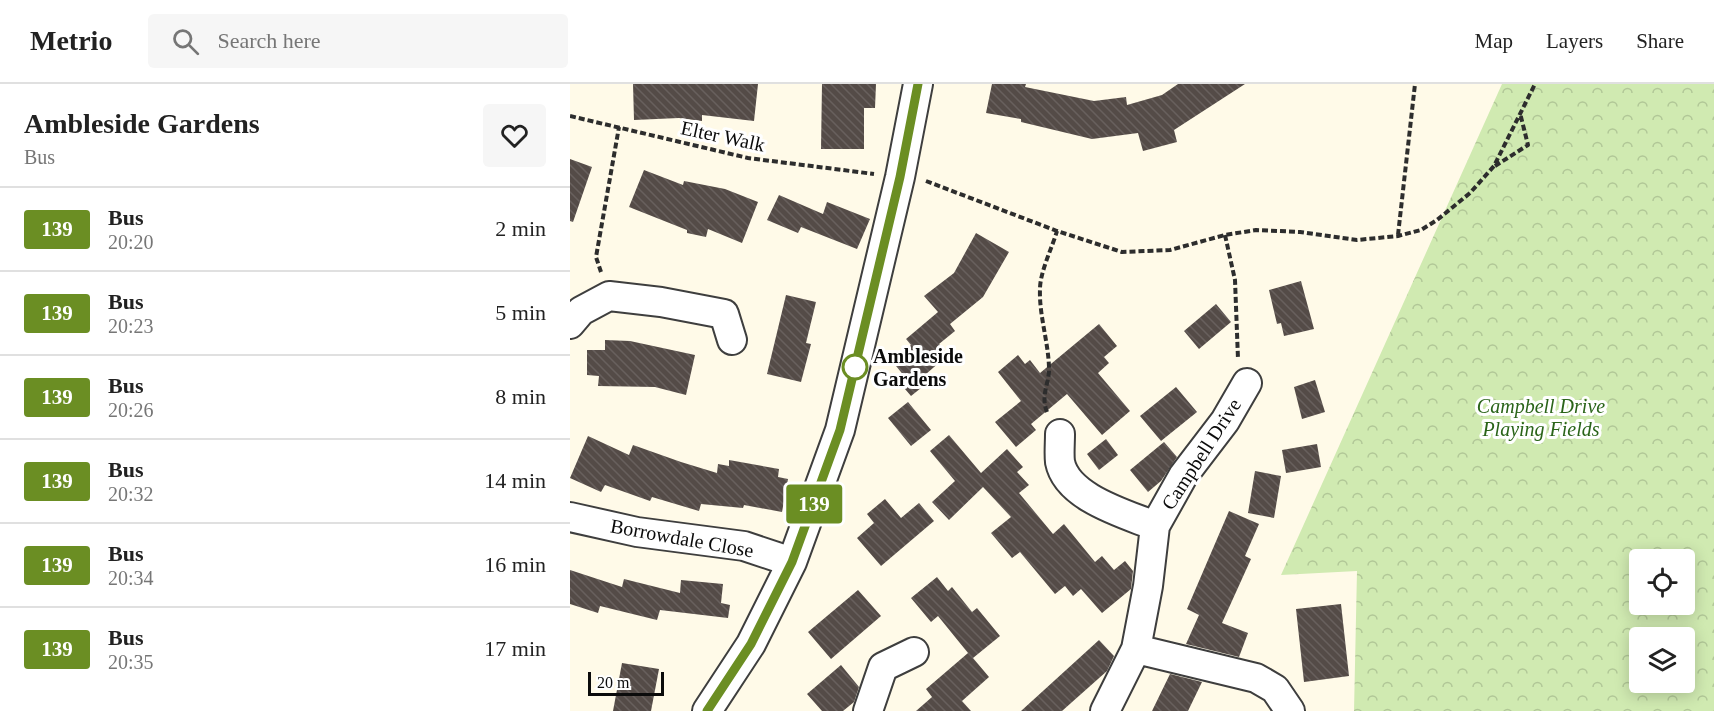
<!DOCTYPE html>
<html lang="en">
<head>
<meta charset="utf-8">
<style>
	:root { --surface:#fff; --page:#f6f6f6; --text:#222; --muted:#767676; --line:#e0e0e0 }
	body { margin:0; font-family:"Times New Roman",serif; background:var(--page); color:var(--text); height:100vh; display:flex; flex-direction:column; font-size:22px; white-space:nowrap }
	* { box-sizing:border-box; margin:0 }
	p { font-size:20px; color:var(--muted) }
	.icon { flex:none; width:33px; height:33px; fill:none; stroke:currentColor; stroke-width:2; stroke-linecap:round; stroke-linejoin:round }
	.map { position:relative; flex:1; overflow:hidden }
	.panel { display:flex; flex-direction:column; background:var(--surface); width:570px }
	.panel>* { flex:none }
	.badge { padding:0 12px; border-radius:4px; font-size:21px; line-height:39px }
	.tools { position:absolute; left:1059px; top:465px; display:grid; gap:12px }
	.tools a { display:grid; place-items:center; width:66px; height:66px; border-radius:6px; background:var(--surface); box-shadow:0 3px 15px #0003; font-size:30px }
	.scale { position:absolute; left:18px; bottom:15px; width:76px; box-sizing:border-box; padding-left:6px; border:3px solid #0b0b0b; border-top:0; font-size:16px; line-height:21px; white-space:nowrap; color:#0b0b0b; -webkit-text-stroke:4px #fff; paint-order:stroke }
	.map>.badge { position:absolute; translate:-50% -50%; box-shadow:0 0 0 3px #fff }
	.round { display:grid; place-items:center; flex:none; width:63px; height:63px; border-radius:6px; background:var(--page) }
	.overview { display:flex; align-items:center; justify-content:space-between; height:102px; padding:0 24px }
	h1 { font-size:28px; font-weight:800; line-height:45px }
	ul { padding:0; list-style:none }
	li { display:flex; align-items:center; gap:18px; height:84px; padding:0 24px; border-top:2px solid var(--line) }
	li div { flex:1 }
	li b { display:block; font-size:22px }
	li em { font-style:normal }
	li .badge { min-width:66px; font-weight:700; text-align:center }
	header { display:flex; align-items:center; gap:36px; box-sizing:border-box; height:84px; padding:0 30px; background:var(--surface); border-bottom:2px solid var(--line) }
	header strong { font-size:28px }
	nav { display:flex; gap:33px; margin-inline-start:auto; font-size:21px }
	.search { width:420px; height:54px; background:var(--page); display:flex; align-items:center; gap:15px; box-sizing:border-box; padding:0 21px; border-radius:6px; color:var(--muted); font-size:22px }
	main { display:flex; flex:1; min-height:0 }
	.map>svg:first-child { display:block }
</style>
</head>
<body>
<header>
<strong>Metrio</strong>
<div class="search"><svg class="icon" aria-label="search" viewBox="0 0 24 24"><circle cx="10" cy="10" r="6"/><path d="M15 15l6 6"/></svg>Search here</div>
<nav><a>Map</a><a>Layers</a><a>Share</a></nav>
</header>
<main>
<section class="panel">
<div class="overview"><div><h1>Ambleside Gardens</h1><p>Bus</p></div><a class="round"><svg class="icon" aria-label="heart" viewBox="0 0 24 24"><path d="M12 20l-8-8c-3-5 5-10 8-4 3-6 11-1 8 4z"/></svg></a></div>
<ul>
<li><span class="badge" style="background:#6b8e23;color:#fff">139</span><div><b>Bus</b><p>20:20</p></div><em>2 min</em></li>
<li><span class="badge" style="background:#6b8e23;color:#fff">139</span><div><b>Bus</b><p>20:23</p></div><em>5 min</em></li>
<li><span class="badge" style="background:#6b8e23;color:#fff">139</span><div><b>Bus</b><p>20:26</p></div><em>8 min</em></li>
<li><span class="badge" style="background:#6b8e23;color:#fff">139</span><div><b>Bus</b><p>20:32</p></div><em>14 min</em></li>
<li><span class="badge" style="background:#6b8e23;color:#fff">139</span><div><b>Bus</b><p>20:34</p></div><em>16 min</em></li>
<li><span class="badge" style="background:#6b8e23;color:#fff">139</span><div><b>Bus</b><p>20:35</p></div><em>17 min</em></li>
</ul>
</section>
<div class="map">
<svg width="1144" height="627" viewBox="0 0 1144 627">
	<defs>
		<pattern id="park-crowns" width="20" height="18" patternUnits="userSpaceOnUse" patternTransform="scale(1.5)"><rect width="20" height="18" fill="#d0eab1"/><path d="M2 6a3 3 0 1 1 6 0M12 15a3 3 0 1 1 6 0" fill="none" stroke="#b1c797"/></pattern>
		<pattern id="building-back-hatch" width="6" height="6" patternUnits="userSpaceOnUse" patternTransform="scale(1.5)"><rect width="6" height="6" fill="#544b47"/><path d="M-1 5l2 2M0 0l6 6M5-1l2 2" fill="none" stroke="#68605d"/></pattern>
	</defs>
	<rect width="100%" height="100%" fill="#fffae8"/>
	<path fill="url(#park-crowns)" fill-rule="evenodd" d="M932,0H1144V627H784L787,487L711,491ZM1070,476H1114V520H1070ZM1070,554H1114V598H1070Z"/>
	<path fill="url(#building-back-hatch)" d="M63,0H188L184,37L132,31V37L109,34L64,36Z
		M252,0H306L305,24H294V65H251Z
		M422,0H456L455,3L524,17L556,13L557,21L592,11L608,0H675L604,46L607,58L573,67L568,49L522,55L451,38V35L416,29Z
		M0,75L22,83L3,138L0,137Z
		M74,86L113,101L114,97L155,105L188,118L172,159L138,145L136,153L117,149V146L59,123Z
		M209,111L253,130L257,118L300,135L287,165L231,143L228,149L197,136Z
		M406,149L439,168L413,213L380,240L385,247L369,260L378,271L356,290L361,296L341,312L329,298L335,293L322,277L341,261L336,255L368,228L354,212L384,189Z
		M731,197L744,245L714,252L711,239L707,240L699,206Z
		M216,211L246,218L236,259L241,260L231,298L197,290Z
		M646,220L661,238L629,265L614,247Z
		M529,240L547,262L534,273L539,279L528,289L560,327L532,351L497,310L461,340L466,346L446,363L425,338L451,317L428,288L448,271L455,280L460,276L470,289Z
		M35,256L60,257L125,271L116,311L85,303L28,302L29,292L17,291V266H35Z
		M745,296L755,328L732,335L724,303Z
		M606,303L627,328L591,357L570,332Z
		M338,318L361,346L341,362L318,334Z
		M379,351L411,389L437,365L453,383L447,388L459,401L449,409L483,450L494,440L525,478L532,472L544,486L555,477L563,487L561,505L532,529L511,505L503,512L495,502L485,510L450,468L442,474L421,449L441,433L413,403L379,436L362,418L385,397L360,367Z
		M18,352L59,371L63,361L111,378L147,389L148,380L159,382V376L209,385L208,393L218,395L212,428L174,421L173,424L131,420L129,427L82,413L80,417L35,401L31,408L0,394Z
		M536,355L548,371L529,386L517,370Z
		M594,358L607,373L591,397L578,408L560,386Z
		M747,360L751,383L716,389L712,366Z
		M685,387L711,392L704,434L678,429Z
		M315,415L331,434L349,419L364,437L311,482L287,454L304,439L297,430Z
		M659,427L689,440L675,472L681,475L652,539L678,549L669,573L616,560L629,531L617,525Z
		M0,486L52,503L54,495L110,509L111,496L153,500L151,519L160,521L158,534L90,526L87,536L30,522L28,529L0,520Z
		M367,493L378,507L382,503L402,528L407,524L430,552L403,574L419,593L392,617L401,627H346L362,613L356,605L398,569L368,532L361,538L341,514Z
		M288,506L311,532L261,575L238,548Z
		M771,520L779,592L734,598L726,525Z
		M529,556L544,572L537,587L492,627H451Z
		M52,579L89,585L81,627H43Z
		M271,581L289,603L284,618L273,627H252L237,610Z
		M600,590L632,598L618,627H582Z"/>
	<g fill="none" stroke-linecap="round" stroke-linejoin="round">
		<defs>
			<path id="minor" d="M0,240L11,227L39,212L91,218L154,230L162,256
				M490,350C490,359 489,370 490,378C497,414 556,430 585,442
				M0,433L67,448L174,462L222,478
				M566,565L686,594L705,605L720,627
				M137,627L181,560L222,478L270,346L330,93L348,0
				M298,627L313,583L344,568
				M535,627L566,565L578,502L585,442L613,392L655,337L677,299"/>
		</defs>
		<use href="#minor" stroke="#3e3e3e" stroke-width="32"/>
		<path stroke="#2d2d2d" stroke-width="4" stroke-dasharray="6 3" stroke-linecap="butt" d="M0,32L178,74L304,90
			M925,82L958,61L950,29
			M356,97L487,147L552,168L600,166L655,151L686,146L730,148L787,156L828,152L851,146L867,136L900,109L924,82L965,0
			M655,151L665,196L668,275
			M828,151L845,0
			M31,188L26,173L49,43
			M477,328C470,311 480,298 479,283C478,256 469,231 470,205C470,188 482,164 487,147"/>
		<use href="#minor" stroke="#fff" stroke-width="28"/>
	</g>
	<g fill="none" stroke-linecap="round" stroke-linejoin="round">
		<defs>
			<path id="line" d="M137,627L181,560L222,478L270,346L330,93L348,0"/>
		</defs>
		<use href="#line" stroke="#fff" stroke-width="14"/>
		<use href="#line" stroke="#6b8e23" stroke-width="9"/>
	</g>
	<circle fill="#fff" stroke="#6b8e23" stroke-width="3" cx="285" cy="283" r="12"/>
	<g text-anchor="middle" dominant-baseline="central" stroke-width="6" stroke-linejoin="round" paint-order="stroke">
		<g font-size="20" fill="#0b0b0b" stroke="#fff">
			<text transform="translate(153 52) rotate(12)">Elter Walk</text>
			<text transform="translate(631 370) rotate(-57)">Campbell Drive</text>
			<text transform="translate(112 454) rotate(10)">Borrowdale Close</text>
		</g>
		<g font-size="20" font-weight="bold" fill="#0b0b0b" stroke="#fff" text-anchor="start">
			<text x="303" y="272">Ambleside<tspan x="303" dy="23">Gardens</tspan></text>
		</g>
		<g font-size="20" font-style="italic" fill="#2a6419" stroke="#fff">
			<text x="971" y="322">Campbell Drive<tspan x="971" dy="23">Playing Fields</tspan></text>
		</g>
	</g>
</svg>
<div class="tools">
<a><svg class="icon" aria-label="locate" viewBox="0 0 24 24"><circle cx="12" cy="12" r="6"/><path d="M12 2v4M12 18v4M2 12h4M18 12h4"/></svg></a>
<a><svg class="icon" aria-label="layers" viewBox="0 0 24 24"><path d="M12 4l9 5-9 5-9-5zM3 14l9 5 9-5"/></svg></a>
</div>
<div class="scale">20 m</div>
<b class="badge" style="left:244px;top:420px;background:#6b8e23;color:#fff">139</b>
</div>
</main>
</body>
</html>
